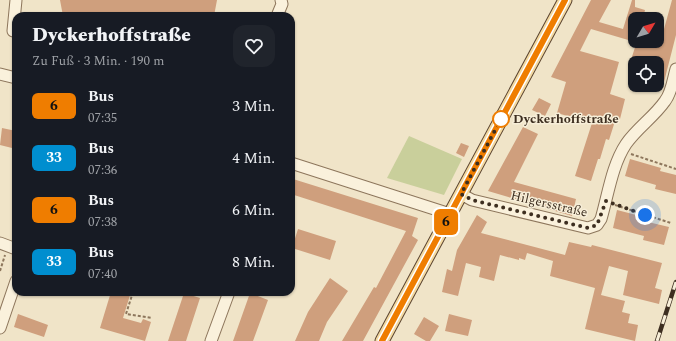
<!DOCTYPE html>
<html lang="de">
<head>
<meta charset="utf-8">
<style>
	:root { --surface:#171b24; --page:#20242c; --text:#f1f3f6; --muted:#9ea1a6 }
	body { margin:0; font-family:Spectral,serif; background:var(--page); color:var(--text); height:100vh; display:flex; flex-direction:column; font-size:15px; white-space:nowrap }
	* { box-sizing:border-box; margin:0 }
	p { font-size:13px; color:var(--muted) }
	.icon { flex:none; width:22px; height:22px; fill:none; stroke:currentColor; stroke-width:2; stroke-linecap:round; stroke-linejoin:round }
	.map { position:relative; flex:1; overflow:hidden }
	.side { position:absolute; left:12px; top:12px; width:283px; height:284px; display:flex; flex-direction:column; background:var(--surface); border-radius:12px; box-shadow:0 1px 3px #0004 }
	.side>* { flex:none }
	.badge { padding:0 8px; border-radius:6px; font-size:14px; line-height:26px }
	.needle { width:26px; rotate:52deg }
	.buttons { position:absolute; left:628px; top:12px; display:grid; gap:8px }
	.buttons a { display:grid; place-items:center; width:36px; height:36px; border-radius:8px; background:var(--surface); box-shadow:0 1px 3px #0004; font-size:20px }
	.you { position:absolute; width:20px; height:20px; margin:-10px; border:3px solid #fff; border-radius:50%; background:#1a73e8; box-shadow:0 0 0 6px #1a73e833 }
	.map>.badge { position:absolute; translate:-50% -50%; box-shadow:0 0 0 2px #fff }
	.round { display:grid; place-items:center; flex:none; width:42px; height:42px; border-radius:12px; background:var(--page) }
	.head { display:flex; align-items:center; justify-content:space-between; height:68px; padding:0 20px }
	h1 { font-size:19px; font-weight:800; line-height:30px }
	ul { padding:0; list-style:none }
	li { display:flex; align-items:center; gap:12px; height:52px; padding:0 20px }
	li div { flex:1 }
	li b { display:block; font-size:15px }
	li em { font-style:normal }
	li .badge { min-width:44px; font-weight:700; text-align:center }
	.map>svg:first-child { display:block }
</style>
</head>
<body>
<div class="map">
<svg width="676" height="341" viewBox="0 0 676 341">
	<rect width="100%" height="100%" fill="#f0e4c8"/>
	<path fill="#c9cf9b" d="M409,136L462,159L444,195L387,178Z"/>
	<path fill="#cf9f7d" d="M60,0H217L214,16H63Z
		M591,0H611L599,22L623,29L632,0H635V7L645,10L643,19H635V42L591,29L580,51L619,62L610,94L625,99L620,119L616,118L609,140L606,139L600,159H598L591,181L575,176L592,123L557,113L566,82L551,77Z
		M672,0H676V35L664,82L657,80V63H630L637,41L661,40Z
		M539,98L551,104L545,116L532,110Z
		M523,127L538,134L514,182L576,199L572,216L488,191Z
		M2,128L16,131V149L0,145Z
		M461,143L469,146L464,157L456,153Z
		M630,159L661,168L660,171L676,175V194L655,189L656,185L625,176Z
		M293,179L418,218L412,236L418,240L363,341H342L374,287L376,288L406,231L291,194Z
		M617,210L648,218V222L669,227L664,245L643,240L644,236L613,228Z
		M477,215L487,222L481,233L565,255L569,242L591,247L592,245L662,263L655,288L662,290L659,304L623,295L628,271L609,266L601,295L625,301L622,312L630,314L628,323L638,325L635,341L585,329L595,288L550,276L553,261L527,253L525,260L519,258V260L500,255L494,281L479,277L481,267L466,263L458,296L442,292L447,269L452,271L457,250Z
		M298,229L336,241L330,260L292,248Z
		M330,278L348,291L327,322L319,341H295L308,312Z
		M111,292H131L123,318L141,323L143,319L151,322L145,341L100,328Z
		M184,293L200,298L186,341H168Z
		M250,293L268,300L253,341H233Z
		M18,314L48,325L44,337L14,327Z
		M449,314L472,320L468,336L445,331Z
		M424,317L439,326L430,341H426L414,334Z"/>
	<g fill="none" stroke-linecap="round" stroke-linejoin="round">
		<defs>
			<path id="minor" d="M277,16L282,4L281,0
				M13,31L16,0
				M0,74L16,78
				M291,163L450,214
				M461,194L472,200L588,228L597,225L601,219C608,195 612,165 626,144C637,128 654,117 665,101C672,92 673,79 676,69
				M0,243L16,249
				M0,328L16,281
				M211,341L229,292"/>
			<path id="major" d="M382,341L565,0"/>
		</defs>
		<use href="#minor" stroke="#8d765c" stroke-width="13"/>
		<use href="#major" stroke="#5b4430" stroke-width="15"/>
		<path stroke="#8d765c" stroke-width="2" stroke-dasharray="3 2" stroke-linecap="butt" d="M631,154L676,169
			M615,205L671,223
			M0,271L5,255
			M133,292L126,314L152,318"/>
		<use href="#minor" stroke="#faf1dc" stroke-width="11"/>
		<use href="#major" stroke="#f3d9a0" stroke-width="13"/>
		<defs>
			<path id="rail" d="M657,341L676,282"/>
		</defs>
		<use href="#rail" stroke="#3d2e20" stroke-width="4.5"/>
		<use href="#rail" stroke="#f7eed8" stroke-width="3" stroke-dasharray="9" stroke-linecap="butt"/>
	</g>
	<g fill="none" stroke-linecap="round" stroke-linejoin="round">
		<defs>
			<path id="line" d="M382,341L565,0"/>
		</defs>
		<use href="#line" stroke="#fff" stroke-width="9"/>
		<use href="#line" stroke="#ef7d00" stroke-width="6"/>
		<path stroke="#3d2e20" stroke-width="4" stroke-dasharray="0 7.2" d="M501,119L461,194L472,200L588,228L597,225L606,201L645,215"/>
	</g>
	<circle fill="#fff" stroke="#ef7d00" stroke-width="2" cx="501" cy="119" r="8"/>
	<g text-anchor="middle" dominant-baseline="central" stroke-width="3" stroke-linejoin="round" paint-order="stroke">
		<g font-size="13" font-weight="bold" fill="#3d2e20" stroke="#f7eed8" text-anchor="start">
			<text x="513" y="119">Dyckerhoffstraße</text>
		</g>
		<g font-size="13" fill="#3d2e20" stroke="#f7eed8">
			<text transform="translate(549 204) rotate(13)">Hilgersstraße</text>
		</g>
	</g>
</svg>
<div class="buttons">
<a><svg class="needle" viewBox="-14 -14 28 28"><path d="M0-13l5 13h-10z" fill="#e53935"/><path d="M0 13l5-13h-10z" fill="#9ea1a6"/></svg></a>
<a><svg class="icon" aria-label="locate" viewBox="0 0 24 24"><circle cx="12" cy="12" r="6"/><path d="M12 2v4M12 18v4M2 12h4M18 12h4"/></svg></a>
</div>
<div class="you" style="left:645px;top:215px"></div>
<b class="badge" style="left:446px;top:222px;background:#ef7d00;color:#111">6</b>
<section class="side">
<div class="head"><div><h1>Dyckerhoffstraße</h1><p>Zu Fuß · 3 Min. · 190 m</p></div><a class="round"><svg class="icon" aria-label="heart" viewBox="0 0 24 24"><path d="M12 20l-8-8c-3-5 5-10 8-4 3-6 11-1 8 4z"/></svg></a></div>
<ul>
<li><span class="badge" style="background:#ef7d00;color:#111">6</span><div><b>Bus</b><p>07:35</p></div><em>3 Min.</em></li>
<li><span class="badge" style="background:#008ecf;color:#fff">33</span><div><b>Bus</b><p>07:36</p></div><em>4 Min.</em></li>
<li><span class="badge" style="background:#ef7d00;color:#111">6</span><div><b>Bus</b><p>07:38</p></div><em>6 Min.</em></li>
<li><span class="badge" style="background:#008ecf;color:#fff">33</span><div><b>Bus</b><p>07:40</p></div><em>8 Min.</em></li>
</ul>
</section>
</div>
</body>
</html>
